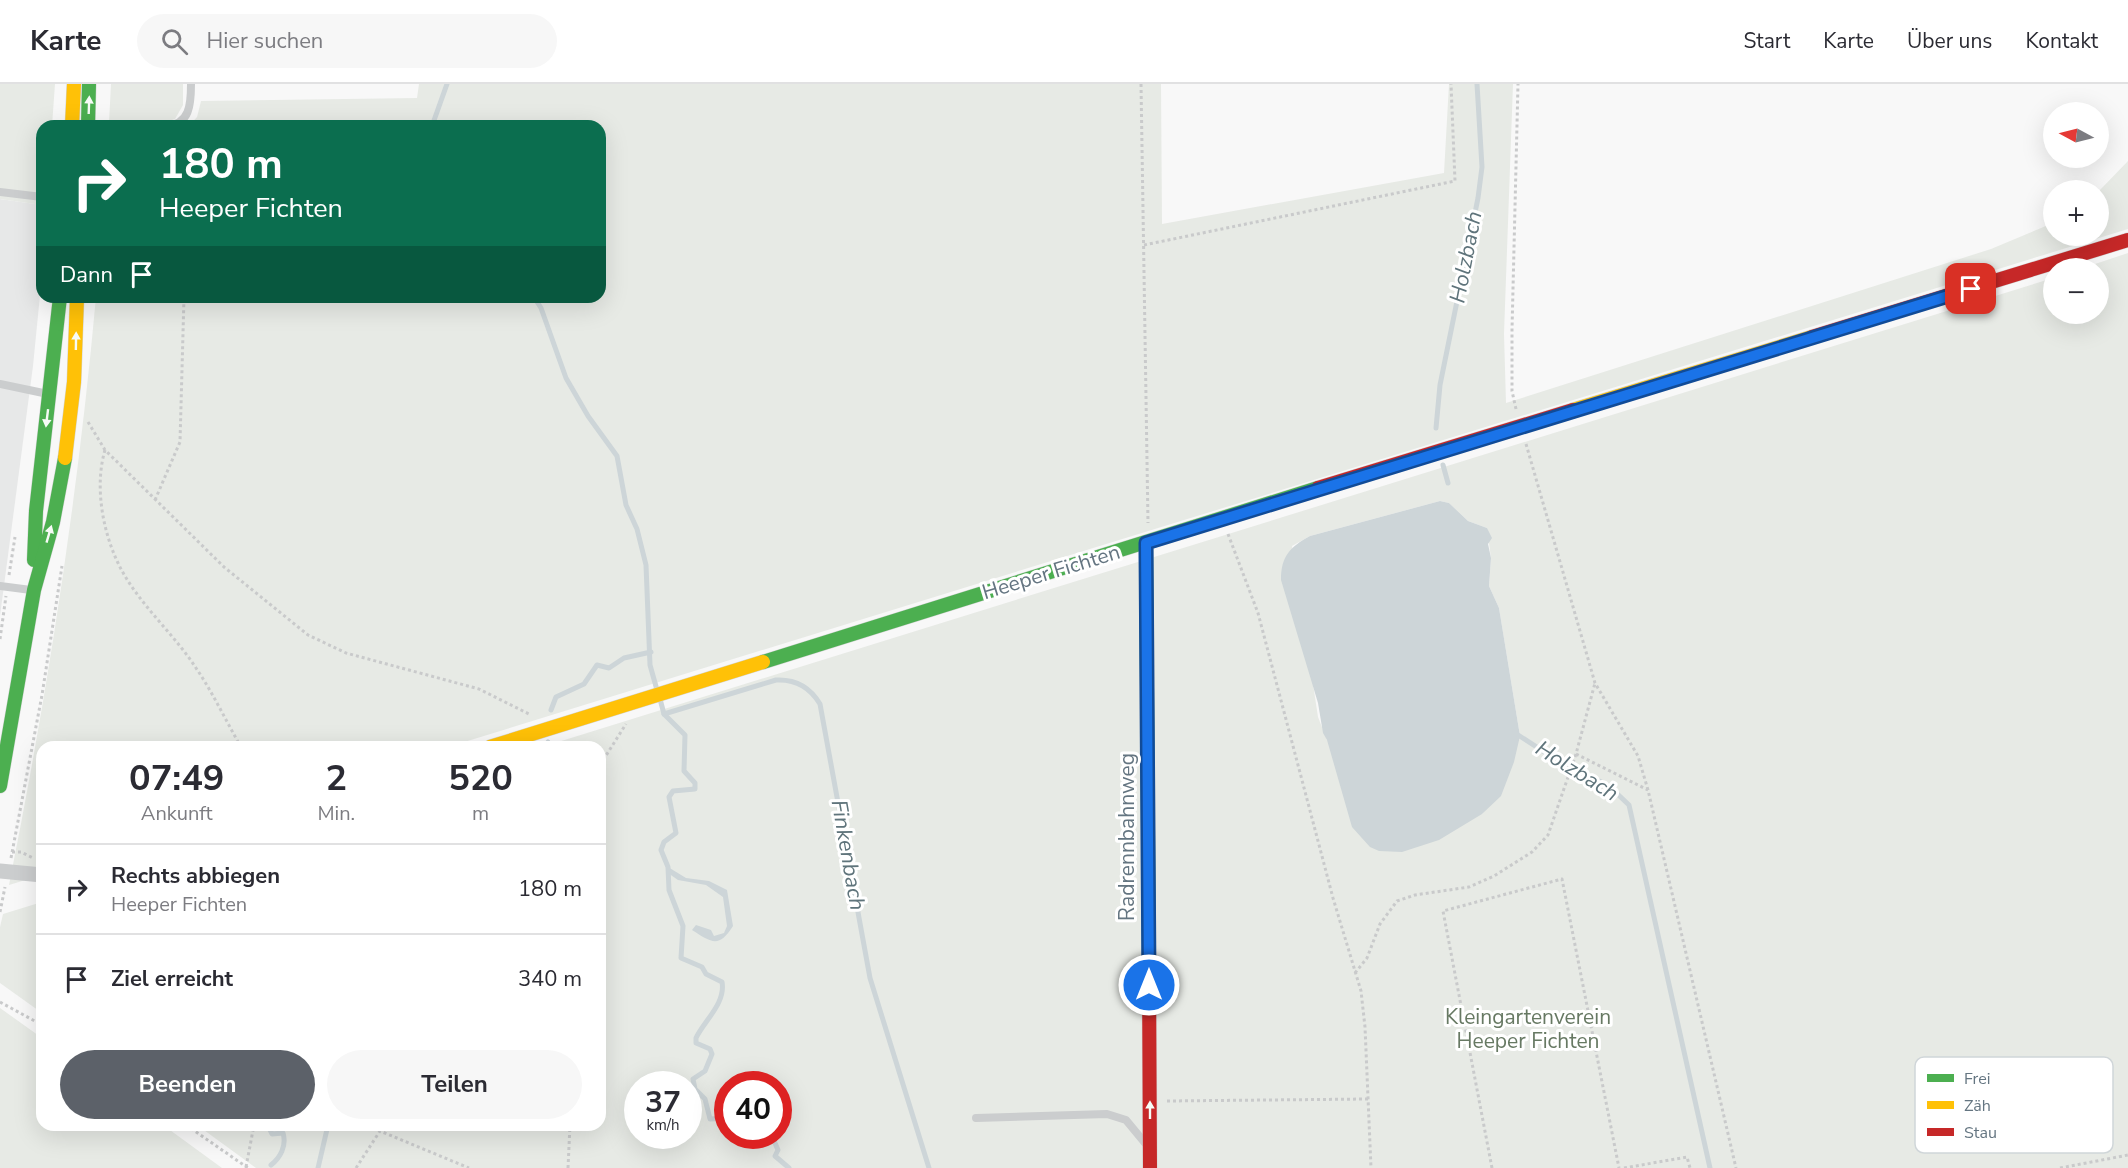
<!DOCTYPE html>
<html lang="de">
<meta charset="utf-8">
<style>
body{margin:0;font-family:"Nunito Sans",sans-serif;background:#f7f7f7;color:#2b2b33;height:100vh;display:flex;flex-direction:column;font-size:22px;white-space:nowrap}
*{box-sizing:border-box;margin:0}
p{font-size:20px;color:#7c7c81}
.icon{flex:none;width:33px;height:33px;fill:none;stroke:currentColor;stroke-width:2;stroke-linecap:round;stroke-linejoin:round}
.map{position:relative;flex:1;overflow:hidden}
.drawer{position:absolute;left:36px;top:657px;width:570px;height:390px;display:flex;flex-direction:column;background:#fff;border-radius:18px;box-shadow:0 6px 24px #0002}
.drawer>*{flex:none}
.top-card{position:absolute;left:36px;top:36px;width:570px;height:183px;border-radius:18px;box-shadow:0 6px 24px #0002;background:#0b6e4f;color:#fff;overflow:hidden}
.needle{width:39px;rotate:277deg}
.fabs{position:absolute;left:2043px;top:18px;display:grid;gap:12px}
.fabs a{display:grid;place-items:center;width:66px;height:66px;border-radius:50%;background:#fff;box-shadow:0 6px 24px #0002;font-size:30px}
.speed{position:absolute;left:624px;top:987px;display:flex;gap:12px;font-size:30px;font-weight:700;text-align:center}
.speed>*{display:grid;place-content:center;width:78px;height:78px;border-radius:50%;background:#fff;box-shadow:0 6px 24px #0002;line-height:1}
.speed small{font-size:15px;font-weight:400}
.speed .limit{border:9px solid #d22;background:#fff;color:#111}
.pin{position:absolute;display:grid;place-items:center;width:51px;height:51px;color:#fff;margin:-26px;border-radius:12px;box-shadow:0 3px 9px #0006}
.me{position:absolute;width:66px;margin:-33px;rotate:0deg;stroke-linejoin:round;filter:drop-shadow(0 0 4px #0008)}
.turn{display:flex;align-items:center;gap:21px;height:126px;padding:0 24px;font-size:27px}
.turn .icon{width:78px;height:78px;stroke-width:2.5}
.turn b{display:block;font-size:42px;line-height:51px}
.then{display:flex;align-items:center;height:57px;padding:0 24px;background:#0003;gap:12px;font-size:22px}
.eta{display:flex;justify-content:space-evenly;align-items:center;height:102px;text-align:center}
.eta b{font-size:36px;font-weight:700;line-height:42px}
.cta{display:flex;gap:12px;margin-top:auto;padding:12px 24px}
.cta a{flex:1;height:69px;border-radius:36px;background:#5c6169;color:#fff;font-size:24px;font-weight:700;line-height:69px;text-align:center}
.cta a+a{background:#f7f7f7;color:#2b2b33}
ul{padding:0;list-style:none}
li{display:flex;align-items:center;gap:18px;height:90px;padding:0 24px;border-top:2px solid #e1e1e2}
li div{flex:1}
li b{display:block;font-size:22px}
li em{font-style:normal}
header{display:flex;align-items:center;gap:36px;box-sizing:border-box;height:84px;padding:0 30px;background:#fff;border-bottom:2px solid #e1e1e2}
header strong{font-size:28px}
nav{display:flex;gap:33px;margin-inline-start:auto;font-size:21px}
.search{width:420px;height:54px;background:#f7f7f7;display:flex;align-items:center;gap:15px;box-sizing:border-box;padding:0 21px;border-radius:33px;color:#7c7c81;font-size:22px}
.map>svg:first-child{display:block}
.built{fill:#e7e8e8}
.green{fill:#e7eae5;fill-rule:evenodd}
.water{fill:#cdd5d8}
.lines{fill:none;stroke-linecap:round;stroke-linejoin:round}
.stream{stroke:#cdd5d8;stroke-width:5}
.fast-casing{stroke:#d4d5d5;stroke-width:15}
.slow-casing{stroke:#d4d5d5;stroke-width:15}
.jam-casing{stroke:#d4d5d5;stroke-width:15}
.path{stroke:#c9cacb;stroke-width:3;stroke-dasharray:3 3;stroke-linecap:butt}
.lane{stroke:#cbcdce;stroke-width:8}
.street{stroke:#cbcdce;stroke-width:15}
.fast{stroke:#4caf50;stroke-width:14}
.slow{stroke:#ffc107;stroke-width:14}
.jam{stroke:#c62828;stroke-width:14}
.oneway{fill:#f6fbf6}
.route-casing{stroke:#114b97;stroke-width:15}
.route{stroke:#1a73e8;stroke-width:10}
.labels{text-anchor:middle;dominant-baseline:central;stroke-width:6;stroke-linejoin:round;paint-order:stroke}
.street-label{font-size:21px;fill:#647581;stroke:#fff}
.park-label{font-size:21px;fill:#677963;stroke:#fff}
.water-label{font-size:22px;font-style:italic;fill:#5f747b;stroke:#fff}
.key{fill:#fff;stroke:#d0d6d9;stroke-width:1.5}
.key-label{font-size:16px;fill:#647581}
</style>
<header>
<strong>Karte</strong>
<div class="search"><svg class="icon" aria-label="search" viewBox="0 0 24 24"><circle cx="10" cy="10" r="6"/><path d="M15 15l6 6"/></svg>Hier suchen</div>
<nav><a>Start</a><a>Karte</a><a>Über uns</a><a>Kontakt</a></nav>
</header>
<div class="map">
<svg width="2128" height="1084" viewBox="0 0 2128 1084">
<rect width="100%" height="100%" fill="#f8f8f8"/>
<polygon class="built" points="0,115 42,121 42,191 33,282 0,532"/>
<g class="green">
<polygon points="0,0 55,0 52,42 42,42 42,121 0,115"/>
<polygon points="111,0 183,0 183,21 175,35 163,39 109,39"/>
<path d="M419 0H1161L1162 140 1444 89 1449 0H1513L1504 250 1506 319 1991 165 2053 139 2054 152H2098L2099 107 2128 77V145L448 663H42V791L9 801C48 607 78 411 96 213H600V42H189L197 33 201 17 417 14Z"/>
<path d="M2128 169V1084H256L197 1041H600V663H542L2053 194 2054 230H2098V184H2083ZM1440 417 1449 419 1468 437 1487 444 1491 474 1489 502 1499 524 1520 652 1487 724 1482 730 1327 656 1318 633 1292 462 1310 452ZM638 1000H688V1052H638ZM728 1000H778V1052H728Z"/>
<polygon points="42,818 42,929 0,899 0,843 3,830"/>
<polygon points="0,924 42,954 42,1041 163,1041 222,1084 0,1084"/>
</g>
<g class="water">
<path d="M1440 417 1449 419 1468 437 1487 444 1492 454 1488 460 1491 474 1489 502 1499 524 1520 652 1514 678 1501 712 1482 730 1439 756 1402 768 1379 767 1370 763 1352 743 1327 656 1323 649 1318 619 1281 496C1281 472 1290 463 1310 452Z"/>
<path d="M668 783 686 794 709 797 727 806 733 842C719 864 712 859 692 846L696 841 711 846 714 852 724 849 727 842 723 813 706 801 678 796 668 789Z"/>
</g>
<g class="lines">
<g class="stream">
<polyline points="432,42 447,0"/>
<polyline points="534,213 541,224 566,294 588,332 617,372 626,421 637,445 646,481 650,581 657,606"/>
<polyline points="1436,344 1440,301 1478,114 1482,83 1477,0"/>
<polyline points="1443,381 1448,399"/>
<path d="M660 615 664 630 685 651 684 687 695 699V705L673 707 669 713 676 749 664 758 661 766 668 783 669 806 683 842 681 874 702 883 706 890 722 898C726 919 704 937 696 954V959L710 965 712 970 705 987 693 995 695 1005 705 1015 710 1035 728 1034"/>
<polyline points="551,626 556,613 584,600 597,581 609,584 624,574 651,568"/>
<path d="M664 630 776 596C796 595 810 603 820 620L870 894 929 1084"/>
<polyline points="1515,649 1552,673 1609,702 1629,721 1710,1084"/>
<polyline points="544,663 548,658"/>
<polyline points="772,1052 778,1066 775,1072 789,1084"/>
<path d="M271 1081C280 1074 287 1062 283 1049L272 1050 270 1046 272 1041"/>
<polyline points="318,1084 328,1041"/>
</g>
<defs>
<g id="fast">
<polyline points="88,42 89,0"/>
<polyline points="1146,459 1149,888"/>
<polyline points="34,476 36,427 60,213"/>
<polyline points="763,578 1318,404"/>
<polyline points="0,702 34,506 53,438 65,374"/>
</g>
<g id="slow">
<polyline points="72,42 74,0"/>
<polyline points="1573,326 1812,253"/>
<polyline points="65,374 74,298 77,213"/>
<polyline points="490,663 763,578"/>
</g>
<g id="jam">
<polyline points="1812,253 2128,156"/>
<polyline points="1318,404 1573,326"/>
<polyline points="1149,888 1150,1084"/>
</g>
</defs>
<use href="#fast" class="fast-casing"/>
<use href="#slow" class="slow-casing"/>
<use href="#jam" class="jam-casing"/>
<g class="path">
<polyline points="1141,0 1148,439"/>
<polyline points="1144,161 1455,97 1451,0"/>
<polyline points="1516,325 1512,307 1512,246 1518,0"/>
<polyline points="88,338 105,366 224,483 308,551 346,569 479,605 531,631"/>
<polyline points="1526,360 1595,599 1638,672 1648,706 1736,1084"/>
<path d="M105 366C94 403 103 451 121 485 140 521 174 550 196 584 213 609 226 637 241 663"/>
<polyline points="155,416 180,358 184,213"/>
<polyline points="1228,450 1258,529 1333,814 1361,907 1365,943 1371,1084"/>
<polyline points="9,491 15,453"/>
<polyline points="0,555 6,512"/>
<polyline points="462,663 472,660"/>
<polyline points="1576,670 1648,706"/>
<polyline points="600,681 626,640"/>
<polyline points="12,768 21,768 33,774"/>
<polyline points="11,774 42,611 62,482"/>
<polyline points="0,828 5,803"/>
<polyline points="1355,889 1367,874 1380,840 1397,817 1415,811 1469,803 1494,792 1532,768 1548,751 1576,670 1595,599"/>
<polyline points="0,918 42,941"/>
<polyline points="1167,1017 1368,1015"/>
<polyline points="186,1041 248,1084"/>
<polyline points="246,1083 254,1041"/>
<polyline points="356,1084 380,1047 469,1084"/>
<polyline points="568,1084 570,1041"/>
<polyline points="1492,1084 1443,827 1562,795 1619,1084"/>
<polyline points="1624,1084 1687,1073 1690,1084"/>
<polyline points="2060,1084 2128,1071"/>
</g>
<g class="lane">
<path d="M166 42C190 41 191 20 191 0"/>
<polyline points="0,108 42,113"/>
<polyline points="0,300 48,310"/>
<polyline points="0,502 31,506"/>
<polyline points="976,1034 1107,1030 1126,1036 1145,1059"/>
</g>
<polyline class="street" points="0,787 42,791"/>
<use href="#fast" class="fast"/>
<use href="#slow" class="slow"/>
<use href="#jam" class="jam"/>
</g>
<defs><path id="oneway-solid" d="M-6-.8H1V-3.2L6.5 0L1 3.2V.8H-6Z" transform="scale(1.5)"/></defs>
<g class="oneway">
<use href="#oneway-solid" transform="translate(89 21) rotate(-88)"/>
<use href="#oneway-solid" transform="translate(76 257) rotate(-89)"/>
<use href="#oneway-solid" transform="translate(47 334) rotate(97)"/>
<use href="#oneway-solid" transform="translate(49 450) rotate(-74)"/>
<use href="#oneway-solid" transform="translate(1150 1026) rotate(-90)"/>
</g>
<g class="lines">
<defs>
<polyline id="route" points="1149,901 1146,459 1971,205"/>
</defs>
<use href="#route" class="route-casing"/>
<use href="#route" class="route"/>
</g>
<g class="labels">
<g class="street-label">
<text transform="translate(1051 488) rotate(-17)">Heeper Fichten</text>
<text transform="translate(1127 753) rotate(-90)">Radrennbahnweg</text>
</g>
<g class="park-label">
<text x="1528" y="933">Kleingartenverein<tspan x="1528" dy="24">Heeper Fichten</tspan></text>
</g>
<g class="water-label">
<text transform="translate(1466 173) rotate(-79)">Holzbach</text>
<text transform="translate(1577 687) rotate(32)">Holzbach</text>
<text transform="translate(848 771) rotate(80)">Finkenbach</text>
</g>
</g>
<rect x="1915" y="973" width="198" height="96" rx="9" class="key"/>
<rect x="1927" y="990" width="27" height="8" fill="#4caf50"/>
<rect x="1927" y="1017" width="27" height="8" fill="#ffc107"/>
<rect x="1927" y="1044" width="27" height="8" fill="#c62828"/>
<g class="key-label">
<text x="1964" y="1000">Frei</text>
<text x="1964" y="1027">Zäh</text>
<text x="1964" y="1054">Stau</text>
</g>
</svg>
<div class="fabs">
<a><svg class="needle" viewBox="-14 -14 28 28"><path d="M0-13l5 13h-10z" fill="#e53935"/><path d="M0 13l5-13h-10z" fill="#7c7c81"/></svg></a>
<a>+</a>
<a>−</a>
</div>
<div class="speed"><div>37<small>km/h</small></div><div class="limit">40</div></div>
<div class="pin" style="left:1971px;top:205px;background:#d93025"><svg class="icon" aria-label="arrive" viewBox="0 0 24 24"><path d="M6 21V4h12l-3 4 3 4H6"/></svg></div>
<svg class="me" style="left:1149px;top:901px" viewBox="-20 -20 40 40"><circle r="17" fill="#1a73e8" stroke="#fff" stroke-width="3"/><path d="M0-11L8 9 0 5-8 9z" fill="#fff"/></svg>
<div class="top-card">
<div class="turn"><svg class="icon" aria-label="right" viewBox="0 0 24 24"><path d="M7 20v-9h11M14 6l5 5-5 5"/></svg><div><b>180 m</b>Heeper Fichten</div></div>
<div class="then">Dann<svg class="icon" aria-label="arrive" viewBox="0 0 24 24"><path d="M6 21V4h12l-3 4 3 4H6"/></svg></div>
</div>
<section class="drawer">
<div class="eta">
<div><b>07:49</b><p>Ankunft</p></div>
<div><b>2</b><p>Min.</p></div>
<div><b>520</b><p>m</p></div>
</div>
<ul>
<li><svg class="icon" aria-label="right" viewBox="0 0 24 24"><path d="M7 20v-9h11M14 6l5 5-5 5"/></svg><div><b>Rechts abbiegen</b><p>Heeper Fichten</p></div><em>180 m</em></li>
<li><svg class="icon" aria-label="arrive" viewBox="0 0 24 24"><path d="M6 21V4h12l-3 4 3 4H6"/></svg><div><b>Ziel erreicht</b></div><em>340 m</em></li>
</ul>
<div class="cta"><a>Beenden</a><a>Teilen</a></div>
</section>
</div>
